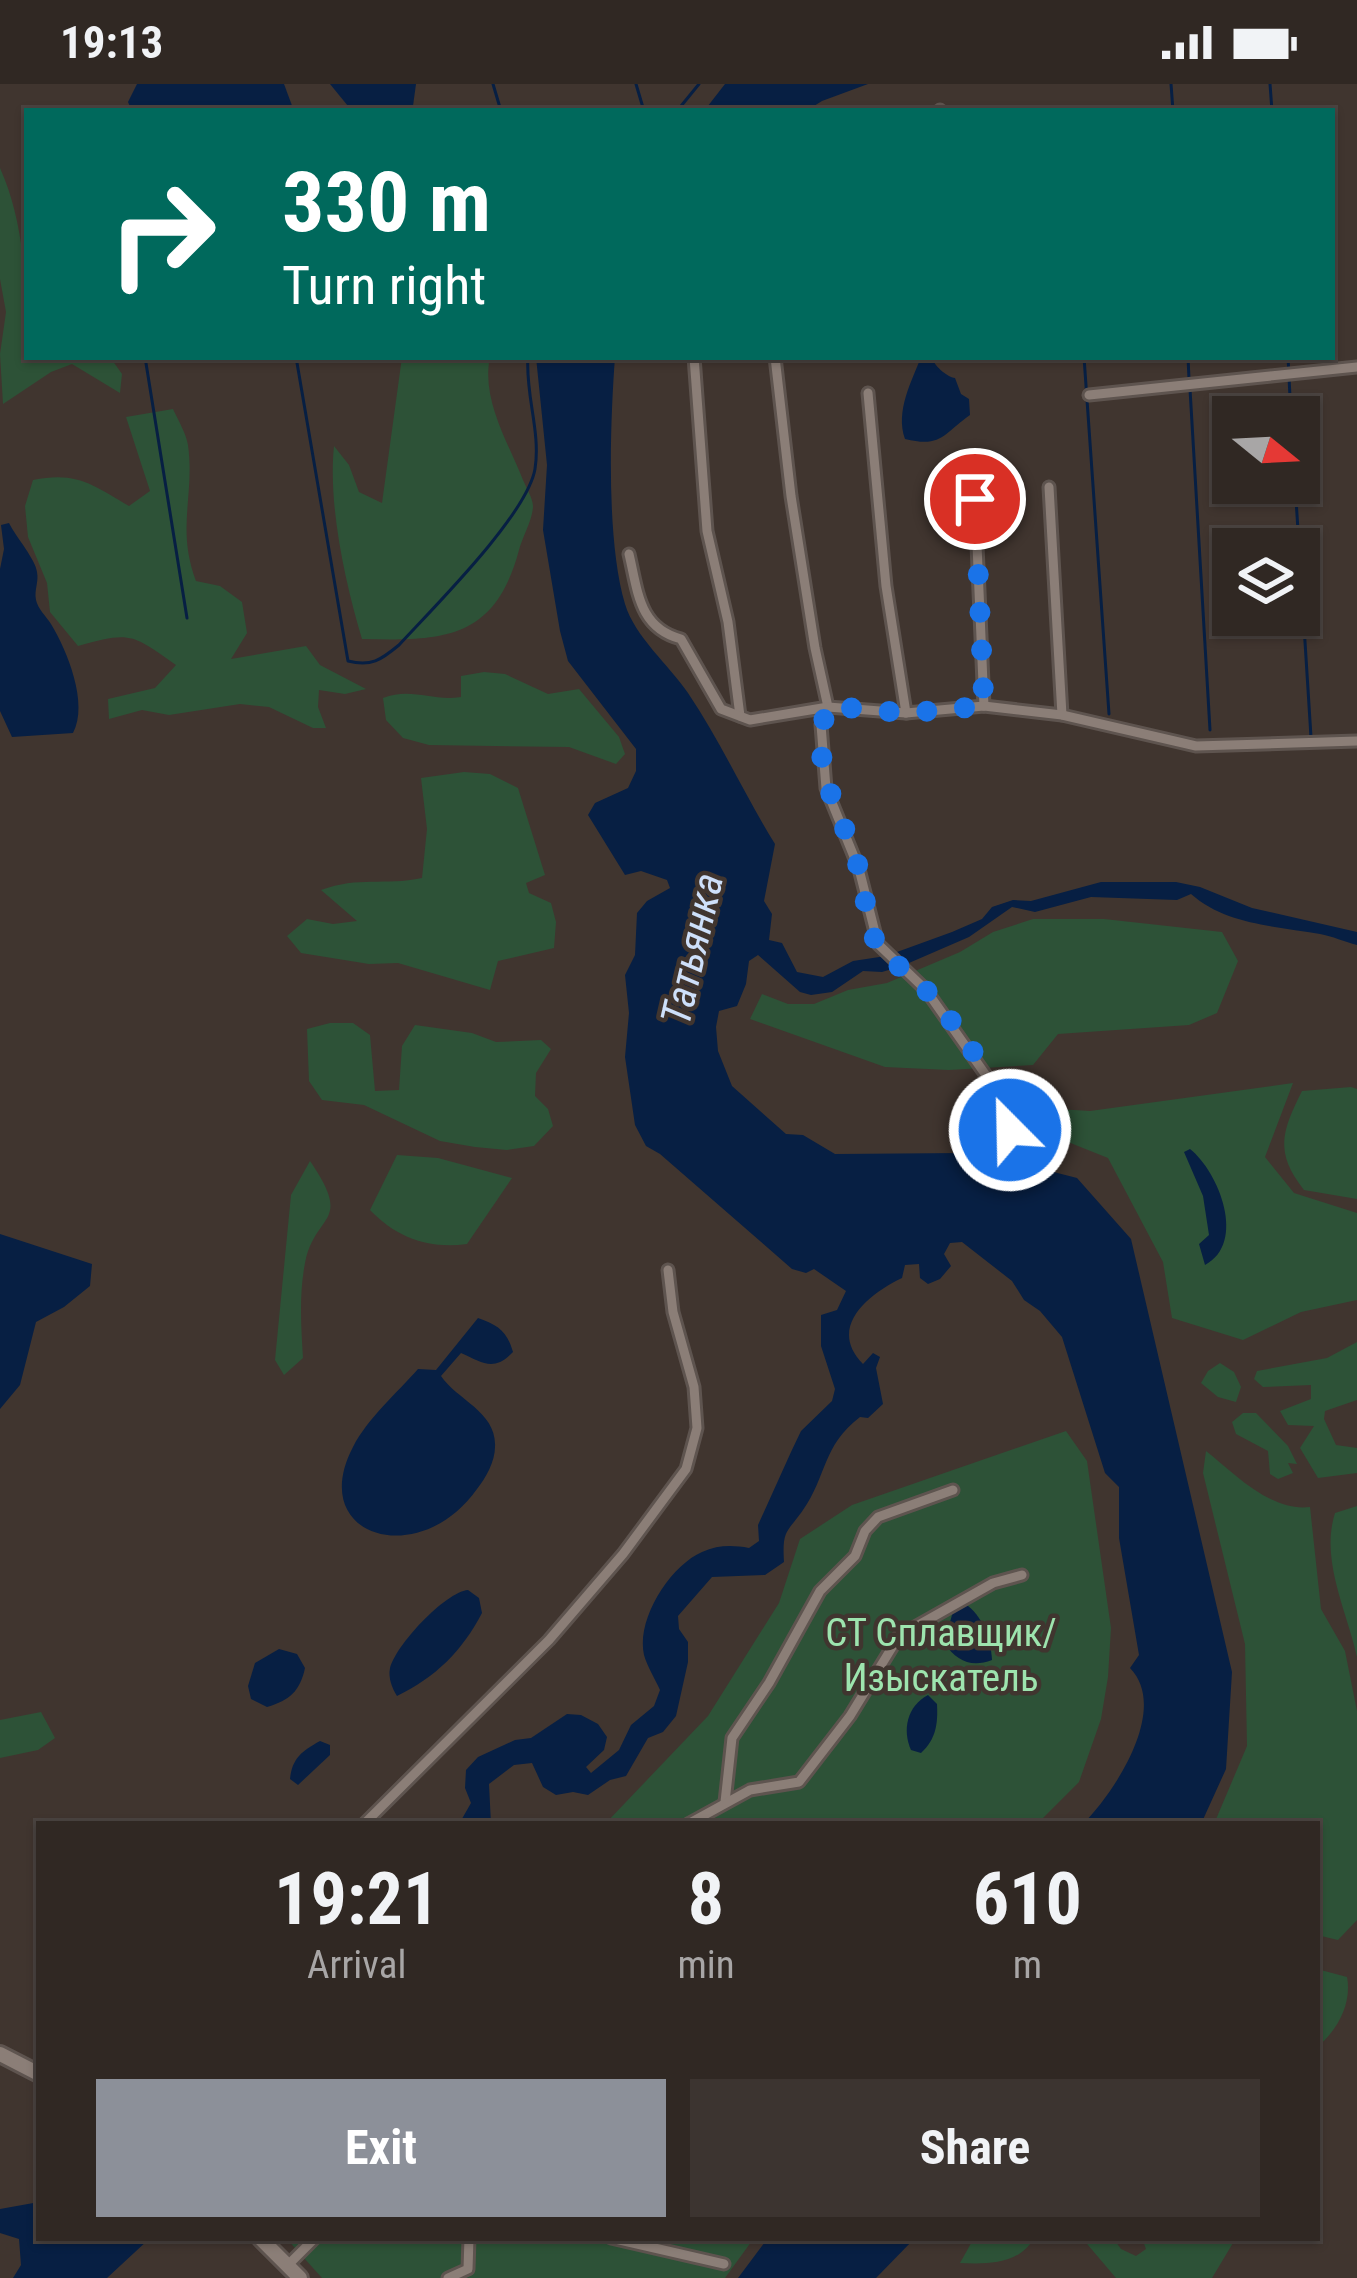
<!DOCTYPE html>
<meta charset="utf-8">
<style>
body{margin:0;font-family:"Roboto Condensed",sans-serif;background:#3c3430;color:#f1f3f6;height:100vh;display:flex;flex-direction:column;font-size:45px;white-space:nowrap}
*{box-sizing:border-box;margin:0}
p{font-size:39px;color:#a8a6a6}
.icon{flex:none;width:66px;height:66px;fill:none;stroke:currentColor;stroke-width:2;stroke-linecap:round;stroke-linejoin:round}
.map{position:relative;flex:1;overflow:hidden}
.side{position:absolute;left:36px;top:1737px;width:1284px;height:420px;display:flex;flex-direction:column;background:#302823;border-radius:0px;box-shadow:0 3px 9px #0004,0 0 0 3px #4b4441}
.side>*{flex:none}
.hud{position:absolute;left:24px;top:24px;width:1311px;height:252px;border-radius:0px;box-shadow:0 3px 9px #0004,0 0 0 3px #4b4441;background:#00695c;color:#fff;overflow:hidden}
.needle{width:78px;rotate:108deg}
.buttons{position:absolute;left:1212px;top:312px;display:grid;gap:24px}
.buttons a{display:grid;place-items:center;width:108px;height:108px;border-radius:0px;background:#302823;box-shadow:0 3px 9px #0004,0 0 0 3px #4b4441;font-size:60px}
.pin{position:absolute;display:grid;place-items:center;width:102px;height:102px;color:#fff;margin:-51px;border:6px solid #fff;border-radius:50%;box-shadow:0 3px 12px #0007}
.me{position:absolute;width:132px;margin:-66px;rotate:337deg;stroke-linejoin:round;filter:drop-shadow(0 0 9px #0008)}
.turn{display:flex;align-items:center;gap:42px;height:252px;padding:0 60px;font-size:54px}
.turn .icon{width:156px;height:156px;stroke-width:2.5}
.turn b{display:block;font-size:84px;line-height:102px}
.eta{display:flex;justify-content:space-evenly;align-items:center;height:204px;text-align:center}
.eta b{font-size:72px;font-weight:700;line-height:84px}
.action{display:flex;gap:24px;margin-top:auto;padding:24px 60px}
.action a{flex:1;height:138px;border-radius:0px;background:#8c9099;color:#fff;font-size:48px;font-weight:700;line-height:138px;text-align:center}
.action a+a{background:#3c3430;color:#f1f3f6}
.status{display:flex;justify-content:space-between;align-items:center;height:84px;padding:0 60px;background:#302823;direction:ltr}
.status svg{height:33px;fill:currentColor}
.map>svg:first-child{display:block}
.green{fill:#2d5237}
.water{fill:#071f43}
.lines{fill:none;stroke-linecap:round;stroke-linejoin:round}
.stream{stroke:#071f43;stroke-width:3}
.street-casing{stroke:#5e544f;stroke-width:15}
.secondary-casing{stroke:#5e544f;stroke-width:20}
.street{stroke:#8b7e77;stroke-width:9}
.secondary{stroke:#8b7e77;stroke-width:14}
.route{stroke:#1a73e8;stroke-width:21;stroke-dasharray:0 37.8}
.labels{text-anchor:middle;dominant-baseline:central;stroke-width:9;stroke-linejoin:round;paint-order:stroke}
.park-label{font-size:39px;fill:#9de4ae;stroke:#40352f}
.water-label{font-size:42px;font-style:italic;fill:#cee0fa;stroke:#40352f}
</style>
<div class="status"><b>19:13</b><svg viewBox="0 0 49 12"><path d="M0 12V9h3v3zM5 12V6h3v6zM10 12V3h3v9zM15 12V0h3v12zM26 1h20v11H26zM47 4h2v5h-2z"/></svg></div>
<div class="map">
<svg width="1357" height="2194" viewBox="0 0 1357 2194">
<rect width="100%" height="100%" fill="#40352f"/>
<g class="green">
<path d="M0 84C26 142 27 210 27 273H110L122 290 120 309 72 280 51 288 3 320 0 270 6 228 0 195Z"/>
<path d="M402 273H490C481 315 508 358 523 396 526 403 533 415 533 422 533 435 522 454 519 466 495 556 443 557 362 555 345 498 328 421 334 362L349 381 359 408 382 419Z"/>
<path d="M173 325C178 336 186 349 188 361 195 412 176 444 196 497L220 502 242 518 247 549 231 575 306 562 320 581 366 605 345 610 319 606 318 623 326 644H313L269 623 240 620 169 631 142 626 109 635 108 615 155 604 176 581C132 550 131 547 78 562L50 528 47 499 28 453 25 422 33 396C77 387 93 401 129 422L150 407 126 333Z"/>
<path d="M484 588 505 590 548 610 579 605 619 653 625 670 616 680 569 663 429 661 403 654 386 636 383 614C412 603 433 618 461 613V592Z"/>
<path d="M464 688 490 690 518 704 545 791 526 799 529 809 551 819 556 838 554 864 498 877 490 906 398 879 369 880 301 869 287 852 307 835 333 840 357 837 321 806C359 792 384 802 422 794L427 745 421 694Z"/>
<polygon points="1033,835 1104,835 1222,848 1238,877 1217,929 1189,941 1058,950 1033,981 949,986 885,983 750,935 762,910 788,920 814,920 848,906 887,899 960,868 993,848"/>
<polygon points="330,939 353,939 370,951 375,1007 399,1006 402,962 415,941 472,949 496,958 541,956 551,965 536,989 535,1012 548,1025 553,1042 534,1062 507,1066 475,1063 440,1057 364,1021 322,1016 309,997 307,945"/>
<polygon points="1293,999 1265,1073 1294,1109 1357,1129 1357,1216 1301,1228 1243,1256 1172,1234 1163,1178 1108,1074 1043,1048 1058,1025 1090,1027"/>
<path d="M1351 1003 1357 1005V1115L1304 1106C1274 1068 1282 1047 1302 1007Z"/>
<path d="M397 1071 438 1074 512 1094 467 1160C428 1165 397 1154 370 1126Z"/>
<path d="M310 1077C354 1141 315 1128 305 1179 299 1211 301 1241 303 1274L284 1291 275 1276 291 1111Z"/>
<polygon points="1357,1258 1357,1316 1325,1327 1324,1335 1336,1361 1357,1364 1357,1389 1318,1394 1300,1364 1314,1342 1288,1341 1280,1327 1311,1315 1311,1301 1263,1303 1254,1295 1257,1287 1327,1274"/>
<polygon points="1220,1279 1234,1288 1241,1303 1236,1318 1218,1313 1201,1299 1208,1287"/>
<polygon points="1243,1329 1256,1329 1288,1362 1297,1380 1288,1379 1293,1389 1278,1395 1270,1390 1268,1367 1236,1350 1232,1338"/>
<polygon points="1066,1347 1087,1377 1111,1544 1108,1593 1101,1635 1079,1698 1037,1740 605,1740 708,1632 779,1519 800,1455 852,1421"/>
<path d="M1206 1367C1234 1389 1270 1428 1310 1423L1321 1525 1345 1567 1357 1627V1836L1338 1856 1317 1851V1740H1214L1247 1662 1245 1560 1203 1389Z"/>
<path d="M1357 1422V1573C1347 1527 1320 1476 1335 1429Z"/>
<polygon points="41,1628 55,1654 38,1666 0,1674 0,1636"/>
<path d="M1317 1885 1347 1893C1352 1919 1338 1946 1317 1963Z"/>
<polygon points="286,2154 754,2154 725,2194 322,2194"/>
<path d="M974 2154H1034C1019 2181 986 2180 960 2179Z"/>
<polygon points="1082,2154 1113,2154 1121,2165 1136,2172 1146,2165 1142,2154 1236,2154 1212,2194 1116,2194"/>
</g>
<g class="water">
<polygon points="137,0 284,0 294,27 132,27 128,18"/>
<polygon points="330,0 416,0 413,22 408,27 352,27"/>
<polygon points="725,0 868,0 822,17 806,27 704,27"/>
<path d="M536 273H615C610 340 606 456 625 520 635 553 669 581 688 609 721 658 744 710 775 760L764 817 772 830 769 856 782 859 797 888 823 893 853 877 886 872 952 848 982 835 992 823 1013 816 1031 817 1101 798H1176L1200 803 1252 824 1357 848V861C1345 858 1332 852 1320 850 1276 842 1226 841 1191 810L1177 816 1091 813 1035 828 1012 823 969 853 902 882 882 888 863 887 832 908 811 911 800 908 758 871 749 877 746 900 737 922 719 927 716 943 718 967 732 1002 786 1050 803 1051 835 1070 963 1069 989 1081 1034 1083 1077 1094 1131 1155 1232 1588 1226 1685 1201 1740H1083C1114 1709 1170 1625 1130 1584L1139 1571 1119 1454V1403L1105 1389 1062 1253 1040 1227 1024 1216 1012 1197 962 1158 950 1159 944 1170 951 1182 940 1195 928 1200 920 1194 919 1180 905 1181 902 1194C868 1210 827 1244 863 1280L873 1269 880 1273 876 1284 883 1320 868 1334 860 1333C822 1362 827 1392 803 1426 787 1449 782 1445 784 1478L765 1491 712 1493 678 1532 679 1545 688 1558V1578L676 1632 663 1648 648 1654 626 1692 610 1696 588 1711 573 1708 556 1711 543 1703 532 1679 514 1681 489 1700 491 1740H459L471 1719 465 1704 466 1686 478 1673 515 1656 531 1654 567 1630 581 1631 598 1640 607 1653 604 1666 586 1683 591 1689 619 1666 631 1641 654 1622 660 1606C655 1595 647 1582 644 1571 636 1535 670 1482 702 1468 718 1461 732 1461 749 1464L759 1457 758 1441 791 1368 801 1347 832 1317 835 1305 821 1262V1231L837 1226 846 1207 814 1185 806 1189 792 1185 660 1070 646 1062 635 1041 625 973 629 929 625 891 635 871 637 829 647 817 670 804 667 796 641 787 625 791 588 731 595 719 628 704 636 687V665L568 577 560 547 543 446 547 381Z"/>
<path d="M921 273H932C933 281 947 293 955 294L961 310 969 315 970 331C943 350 942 364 905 355 895 327 912 297 921 273Z"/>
<path d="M9 439C16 453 36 476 37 488 39 498 34 506 36 516 38 525 46 532 51 540 67 566 89 620 73 649L12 653 0 627V485L4 465 1 441Z"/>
<path d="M1190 1065C1219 1088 1247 1159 1205 1181L1199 1160 1209 1151 1203 1112 1184 1068Z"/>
<polygon points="0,1150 92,1180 90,1202 64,1223 36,1238 20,1301 0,1325"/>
<path d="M478 1234C498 1241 507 1247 513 1268 494 1288 483 1279 461 1269L441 1292C457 1316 497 1328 495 1363 495 1377 486 1394 477 1405 419 1487 306 1453 353 1363 368 1334 396 1310 418 1285L436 1286Z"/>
<path d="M468 1506 479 1514 482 1529C462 1567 436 1593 397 1612 392 1604 388 1594 390 1584 395 1562 445 1508 468 1506Z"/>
<path d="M965 1520C982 1530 991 1556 992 1576 971 1584 957 1577 944 1559L954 1524Z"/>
<path d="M279 1565 297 1570 305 1584C300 1607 290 1616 267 1623L251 1615 248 1602 255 1579Z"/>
<path d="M928 1611 937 1620C938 1640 936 1655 921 1669L911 1666C902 1646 907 1622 928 1611Z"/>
<path d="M320 1657 330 1661V1671L298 1701 290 1695C292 1674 302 1667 320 1657Z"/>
<polygon points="39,2118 39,2154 148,2156 107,2194 13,2194 21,2181 19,2155 0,2149 0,2125"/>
<polygon points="768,2154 915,2154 876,2194 738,2194"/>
</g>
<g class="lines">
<g class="stream">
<polyline points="493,0 501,27"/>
<polyline points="636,0 644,27"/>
<polyline points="1171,0 1173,27"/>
<polyline points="1270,0 1272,27"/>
<polyline points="677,27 699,0"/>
<polyline points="145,273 187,534"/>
<path d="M296 273 348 577C371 583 381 576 399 561 433 524 527 431 535 385 541 348 525 310 528 273"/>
<polyline points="1084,273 1109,630"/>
<polyline points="1188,273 1189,295"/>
<polyline points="1288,273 1291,333"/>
<polyline points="1190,305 1210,646"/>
<polyline points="1295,399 1311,653"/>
</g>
<defs>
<g id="street">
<polyline points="939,27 940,26"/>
<polyline points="694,273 707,447 728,538 740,632"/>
<polyline points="775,273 791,412 815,564 828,623 821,641 826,704 859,785 878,860 926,906 1002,1014 1010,1046"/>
<polyline points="868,309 886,502 906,629"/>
<polyline points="1089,311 1357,283"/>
<polyline points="1049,403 1062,631"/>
<polyline points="975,415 984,622"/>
<path d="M629 470C638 508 639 544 681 555L721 625 750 636 828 623 906 629 984 622 1062 631 1196 662 1357 657"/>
<polyline points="725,1718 732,1654 769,1599 820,1507 855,1472 865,1447 878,1433 953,1406"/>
<polyline points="364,1740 549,1556 623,1470 686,1385 697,1344 694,1303 673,1228 668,1186"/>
<polyline points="688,1740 750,1706 799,1698 850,1632 899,1552 993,1499 1022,1491"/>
<polyline points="611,2154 724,2180"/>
<polyline points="288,2181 315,2154"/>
<polyline points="448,2194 468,2185 469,2154"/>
</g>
<g id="secondary">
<polyline points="0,1970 39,1990"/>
<polyline points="260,2154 300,2194"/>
</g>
</defs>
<use href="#street" class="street-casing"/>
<use href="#secondary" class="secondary-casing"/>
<use href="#street" class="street"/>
<use href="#secondary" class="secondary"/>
</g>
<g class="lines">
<path class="route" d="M975 415 984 622 906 629 828 622C805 685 846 732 860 789 866 811 866 842 878 861 890 878 911 890 925 905 958 942 999 999 1010 1046"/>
</g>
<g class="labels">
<g class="park-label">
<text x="941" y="1549">СТ Сплавщик/<tspan x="941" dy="45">Изыскатель</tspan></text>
</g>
<g class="water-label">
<text transform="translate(692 865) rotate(-77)">Татьянка</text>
</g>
</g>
</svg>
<div class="buttons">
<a><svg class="needle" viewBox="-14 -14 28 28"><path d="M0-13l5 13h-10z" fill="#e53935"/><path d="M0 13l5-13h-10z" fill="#a8a6a6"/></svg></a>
<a><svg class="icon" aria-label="layers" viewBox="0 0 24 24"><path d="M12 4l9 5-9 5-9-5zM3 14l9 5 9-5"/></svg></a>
</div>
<div class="pin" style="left:975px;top:415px;background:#d93025"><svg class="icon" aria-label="arrive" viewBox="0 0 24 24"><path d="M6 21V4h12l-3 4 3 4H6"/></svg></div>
<svg class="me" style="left:1010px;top:1046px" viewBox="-20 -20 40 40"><circle r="17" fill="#1a73e8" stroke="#fff" stroke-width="3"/><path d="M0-11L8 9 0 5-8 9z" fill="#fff"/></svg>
<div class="hud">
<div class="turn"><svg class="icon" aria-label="right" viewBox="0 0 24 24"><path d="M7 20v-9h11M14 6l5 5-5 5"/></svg><div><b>330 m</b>Turn right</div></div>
</div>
<section class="side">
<div class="eta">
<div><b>19:21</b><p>Arrival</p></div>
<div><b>8</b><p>min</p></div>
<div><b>610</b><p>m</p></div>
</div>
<div class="action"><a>Exit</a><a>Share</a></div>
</section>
</div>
